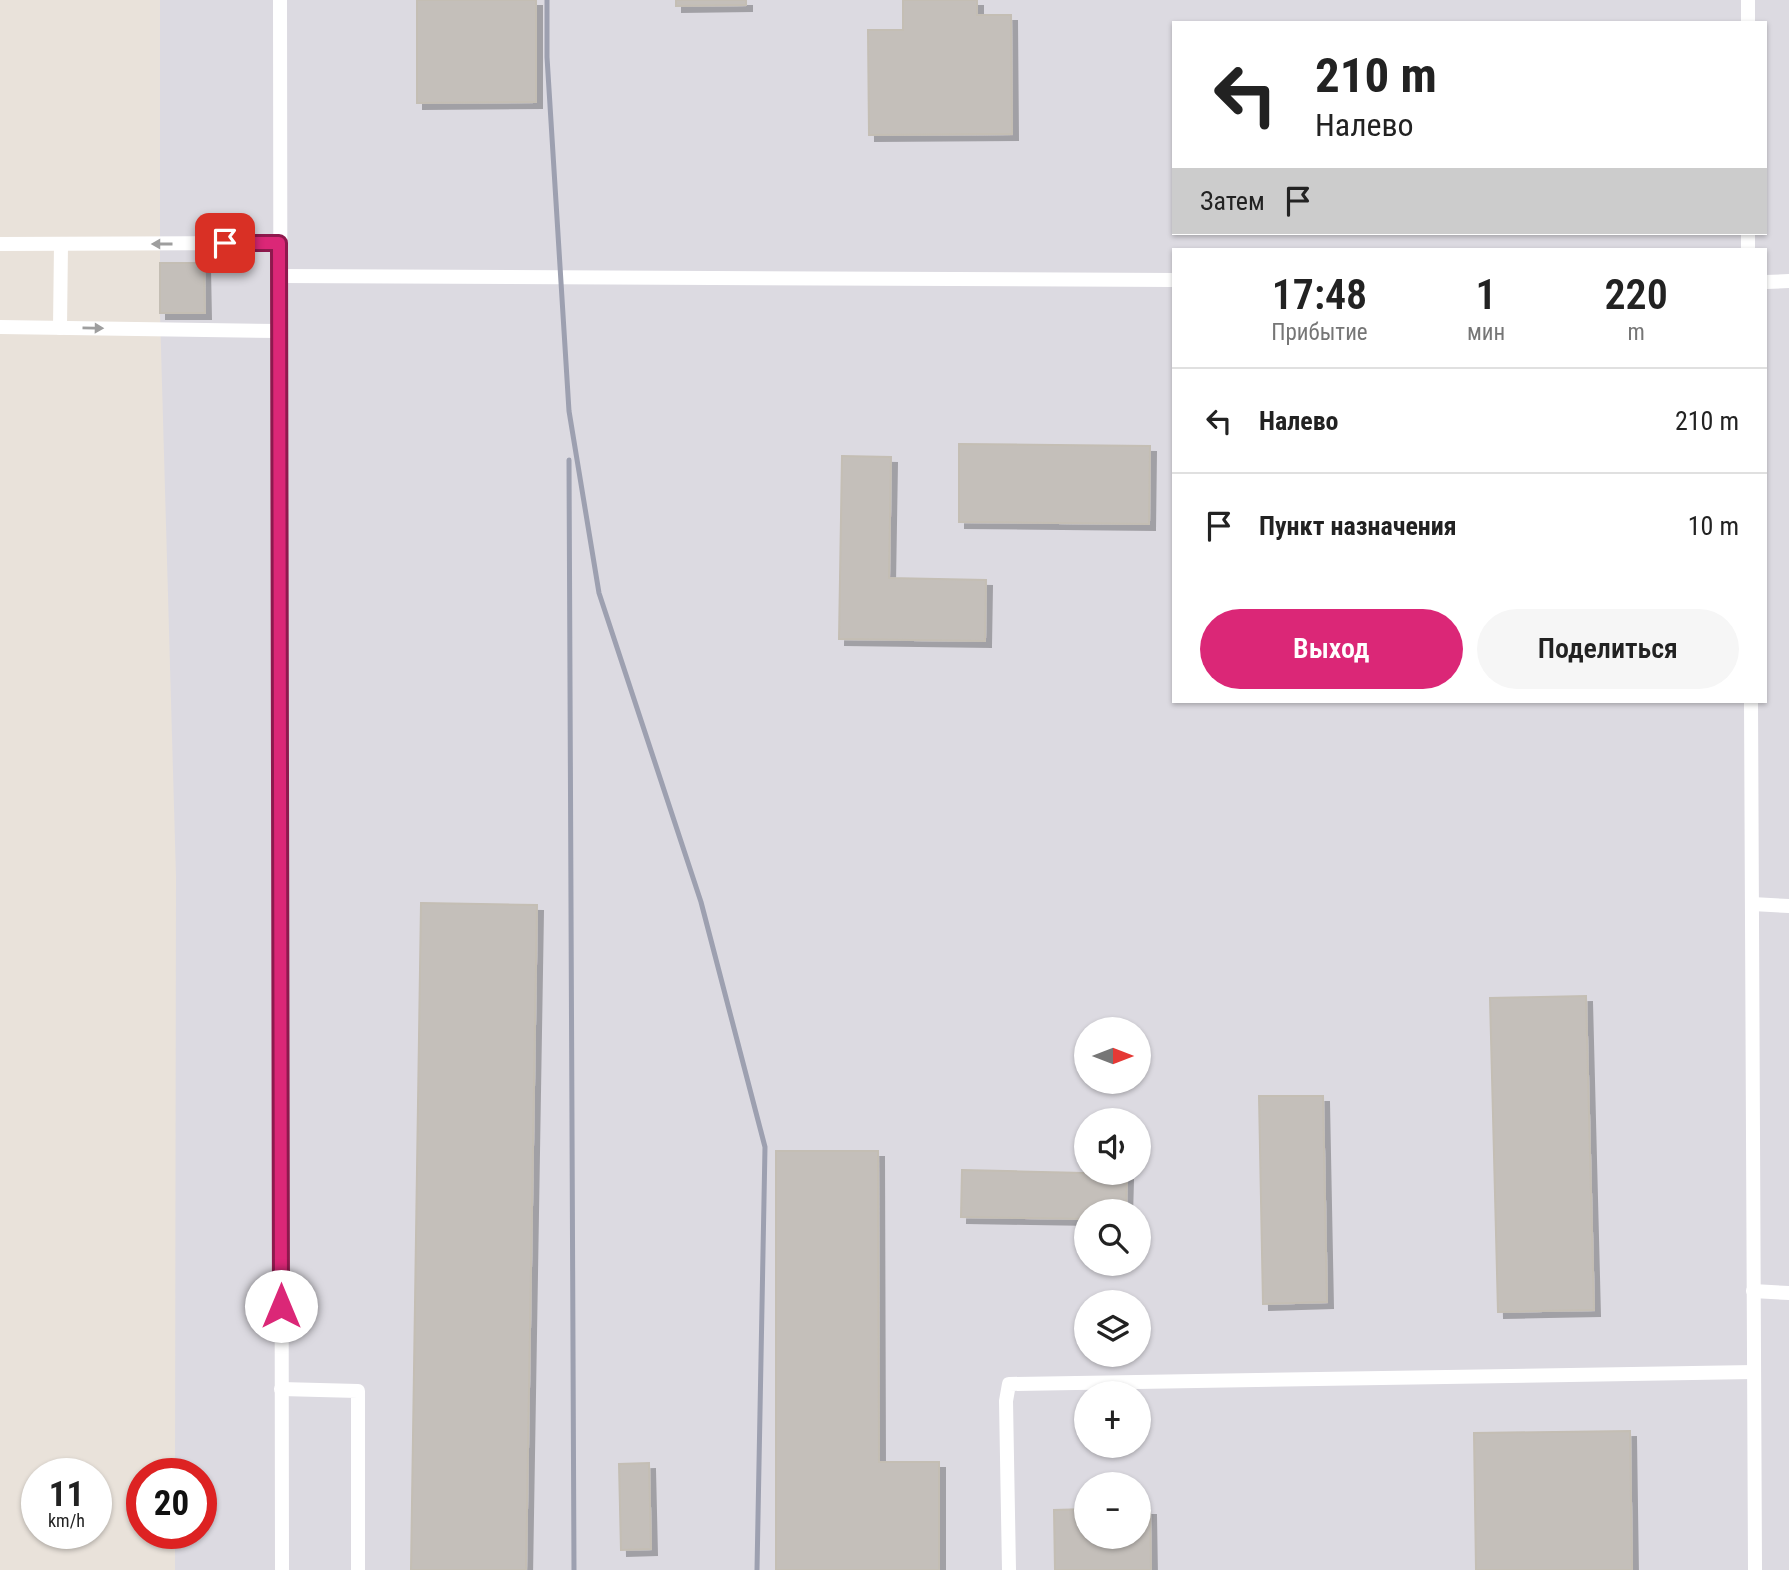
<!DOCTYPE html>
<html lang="ru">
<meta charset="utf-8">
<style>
body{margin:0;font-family:"Roboto Condensed",sans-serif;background:#f6f6f6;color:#222;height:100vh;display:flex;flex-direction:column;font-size:26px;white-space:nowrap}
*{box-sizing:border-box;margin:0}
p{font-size:23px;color:#767676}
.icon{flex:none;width:38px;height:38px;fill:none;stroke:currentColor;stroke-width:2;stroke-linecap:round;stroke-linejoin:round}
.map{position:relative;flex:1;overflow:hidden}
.side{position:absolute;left:1172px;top:248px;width:595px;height:455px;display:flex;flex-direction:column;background:#fff;border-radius:0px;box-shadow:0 2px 5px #0004}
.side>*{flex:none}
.banner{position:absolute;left:1172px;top:21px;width:595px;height:214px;border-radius:0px;box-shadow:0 2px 5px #0004;background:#fff;color:#222;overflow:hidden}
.needle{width:46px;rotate:90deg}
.tools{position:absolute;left:1074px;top:1017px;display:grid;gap:14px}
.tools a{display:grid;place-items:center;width:77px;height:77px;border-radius:50%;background:#fff;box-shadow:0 2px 5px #0004;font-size:35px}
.speed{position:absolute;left:21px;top:1458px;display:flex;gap:14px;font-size:35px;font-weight:700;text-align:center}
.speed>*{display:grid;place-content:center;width:91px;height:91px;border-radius:50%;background:#fff;box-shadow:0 2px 5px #0004;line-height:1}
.speed small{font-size:18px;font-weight:400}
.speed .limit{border:10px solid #d22;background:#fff;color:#111}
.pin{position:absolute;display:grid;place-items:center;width:60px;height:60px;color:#fff;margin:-30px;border-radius:14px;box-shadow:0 4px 10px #0006}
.me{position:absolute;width:77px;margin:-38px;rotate:0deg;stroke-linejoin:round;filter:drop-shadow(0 0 5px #0008)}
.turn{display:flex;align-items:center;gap:24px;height:147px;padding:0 28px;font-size:32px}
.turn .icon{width:91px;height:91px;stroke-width:2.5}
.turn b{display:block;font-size:49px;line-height:60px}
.then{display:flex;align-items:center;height:66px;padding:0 28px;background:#0003;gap:14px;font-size:26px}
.eta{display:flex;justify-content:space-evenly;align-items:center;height:119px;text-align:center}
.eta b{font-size:42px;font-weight:600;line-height:49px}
.action{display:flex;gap:14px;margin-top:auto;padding:14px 28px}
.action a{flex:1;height:80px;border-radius:42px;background:#db2777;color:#fff;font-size:28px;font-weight:600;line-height:80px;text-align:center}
.action a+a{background:#f6f6f6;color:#222}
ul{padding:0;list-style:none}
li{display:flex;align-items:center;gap:21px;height:105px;padding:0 28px;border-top:2px solid #e0e0e0}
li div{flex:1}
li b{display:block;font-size:26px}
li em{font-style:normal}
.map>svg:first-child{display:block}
.industrial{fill:#dcdae1;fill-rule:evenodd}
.building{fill:#c4bfba;stroke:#c4beb4;stroke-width:2;filter:url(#shadow)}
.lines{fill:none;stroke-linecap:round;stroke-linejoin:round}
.lane{stroke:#fff;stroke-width:14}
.rail{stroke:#9da0b0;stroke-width:5}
.oneway{fill:#9e9e9e}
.route-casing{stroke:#8e194d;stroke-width:18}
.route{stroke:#db2777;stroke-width:12}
</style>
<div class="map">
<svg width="1789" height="1570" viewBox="0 0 1789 1570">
<defs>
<filter id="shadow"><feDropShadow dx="6" dy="6" stdDeviation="0" flood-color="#0004"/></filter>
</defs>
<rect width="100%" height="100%" fill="#e9e2da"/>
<path class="industrial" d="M160 0H1789V1570H175V1533H201V1474L175 1473 176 877 160 313ZM1174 23H1766V233H1174ZM1174 250H1766V702H1174ZM1087 1029H1139V1082H1087ZM1087 1120H1139V1172H1087ZM1087 1211H1139V1264H1087ZM1087 1302H1139V1354H1087ZM1087 1393H1139V1446H1087ZM1087 1484H1139V1536H1087Z"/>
<g class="building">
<polygon points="417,0 536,0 536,102 417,103"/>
<polygon points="676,0 746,0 746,5 676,6"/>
<polygon points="903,0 977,0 977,15 1011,15 1012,134 869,135 868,30 903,30"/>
<polygon points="160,263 204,263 205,313 160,313"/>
<polygon points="959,444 1150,446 1149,524 959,522"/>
<polygon points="842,456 891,457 889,578 986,580 985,641 839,639"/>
<polygon points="421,903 537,905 526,1570 411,1570"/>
<polygon points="1586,996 1594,1310 1498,1312 1490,998"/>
<polygon points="1259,1096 1323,1096 1327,1302 1263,1304"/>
<polygon points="776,1151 878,1151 879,1462 939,1462 939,1570 776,1570"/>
<polygon points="962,1170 1127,1174 1126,1211 1087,1211 1087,1219 961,1217"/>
<polygon points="1630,1431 1632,1570 1476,1570 1474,1433"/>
<polygon points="649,1463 651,1549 621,1550 619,1464"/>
<polygon points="1087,1509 1087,1536 1139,1536 1139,1509 1150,1509 1151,1570 1055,1570 1054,1510"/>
</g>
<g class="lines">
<g class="lane">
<polyline points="280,0 282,1570"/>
<polyline points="1748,0 1748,23"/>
<polyline points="1748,233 1748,250"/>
<polyline points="0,244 279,243"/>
<polyline points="279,276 1174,280"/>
<polyline points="1766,282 1789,281"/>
<polyline points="0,327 279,331"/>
<polyline points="60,328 61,244"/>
<polyline points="1751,702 1755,1570"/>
<polyline points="1752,904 1789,906"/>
<polyline points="1753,1291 1789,1293"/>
<polyline points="281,1389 358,1391 358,1570"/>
<polyline points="1009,1570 1006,1401 1009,1384 1754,1372"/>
</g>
<g class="rail">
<polyline points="547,0 547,57 569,411 599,593 701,902 765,1147 757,1570"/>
<polyline points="569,460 574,1570"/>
</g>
</g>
<defs><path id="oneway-solid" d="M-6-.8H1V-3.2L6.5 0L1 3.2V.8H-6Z" transform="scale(1.75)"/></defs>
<g class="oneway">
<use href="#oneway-solid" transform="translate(162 244) rotate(180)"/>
<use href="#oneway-solid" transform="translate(93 328) rotate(1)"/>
</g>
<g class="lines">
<defs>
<polyline id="route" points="225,243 279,243 281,1306"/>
</defs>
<use href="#route" class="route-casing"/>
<use href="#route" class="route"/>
</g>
</svg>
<div class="tools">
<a><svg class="needle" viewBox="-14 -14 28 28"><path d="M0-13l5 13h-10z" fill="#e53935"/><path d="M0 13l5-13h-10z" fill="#767676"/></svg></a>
<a><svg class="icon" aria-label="sound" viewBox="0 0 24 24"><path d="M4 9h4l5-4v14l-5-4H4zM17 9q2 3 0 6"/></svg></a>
<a><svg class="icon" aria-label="search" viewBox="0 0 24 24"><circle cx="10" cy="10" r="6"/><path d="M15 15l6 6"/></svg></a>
<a><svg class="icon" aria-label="layers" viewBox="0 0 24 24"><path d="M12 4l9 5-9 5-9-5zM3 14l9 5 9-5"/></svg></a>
<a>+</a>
<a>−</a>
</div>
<div class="speed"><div>11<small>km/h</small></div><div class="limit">20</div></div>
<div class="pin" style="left:225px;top:243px;background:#d93025"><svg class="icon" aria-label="arrive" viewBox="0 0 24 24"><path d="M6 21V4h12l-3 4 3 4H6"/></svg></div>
<svg class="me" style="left:281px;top:1306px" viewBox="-20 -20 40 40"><circle r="19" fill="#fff"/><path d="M0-13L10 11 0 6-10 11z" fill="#db2777"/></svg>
<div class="banner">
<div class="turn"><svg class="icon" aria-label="left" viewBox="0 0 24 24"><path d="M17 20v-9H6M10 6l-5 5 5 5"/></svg><div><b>210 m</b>Налево</div></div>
<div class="then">Затем<svg class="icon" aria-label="arrive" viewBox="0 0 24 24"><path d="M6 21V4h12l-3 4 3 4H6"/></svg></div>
</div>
<section class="side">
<div class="eta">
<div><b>17:48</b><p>Прибытие</p></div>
<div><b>1</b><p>мин</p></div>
<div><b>220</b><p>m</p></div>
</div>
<ul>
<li><svg class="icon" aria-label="left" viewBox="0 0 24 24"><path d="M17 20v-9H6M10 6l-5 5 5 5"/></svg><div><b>Налево</b></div><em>210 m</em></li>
<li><svg class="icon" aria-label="arrive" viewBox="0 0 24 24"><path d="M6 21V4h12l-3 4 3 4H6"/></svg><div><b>Пункт назначения</b></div><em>10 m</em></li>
</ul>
<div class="action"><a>Выход</a><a>Поделиться</a></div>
</section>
</div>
